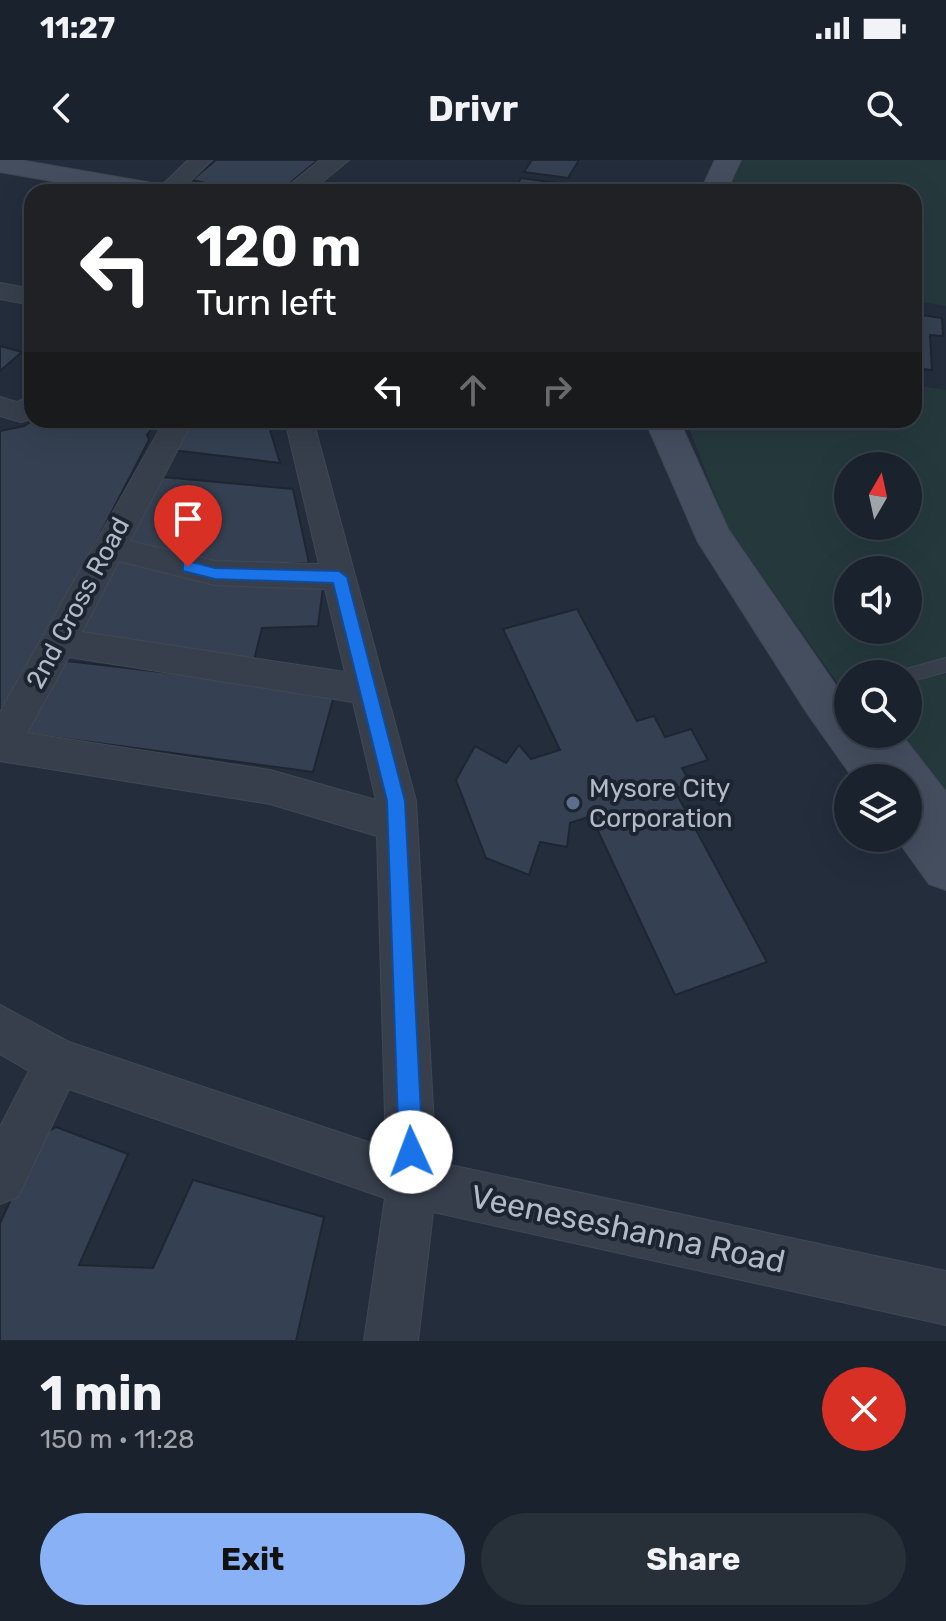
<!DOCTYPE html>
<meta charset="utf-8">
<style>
body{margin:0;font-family:Rubik,sans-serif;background:#272f39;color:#f1f3f6;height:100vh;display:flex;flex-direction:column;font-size:30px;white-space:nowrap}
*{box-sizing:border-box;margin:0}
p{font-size:26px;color:#9fa4aa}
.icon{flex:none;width:44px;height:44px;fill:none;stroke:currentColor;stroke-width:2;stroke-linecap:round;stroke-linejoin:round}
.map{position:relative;height:1181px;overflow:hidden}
.panel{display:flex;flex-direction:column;background:#1a222d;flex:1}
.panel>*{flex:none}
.banner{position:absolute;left:24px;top:24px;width:898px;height:244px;border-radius:24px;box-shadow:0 8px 32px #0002,0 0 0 2px #383f49;background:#202124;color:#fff;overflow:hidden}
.needle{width:52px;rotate:9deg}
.buttons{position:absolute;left:834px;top:292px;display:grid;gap:16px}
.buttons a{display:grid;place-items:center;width:88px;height:88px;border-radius:50%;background:#1a222d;box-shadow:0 8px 32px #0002,0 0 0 2px #383f49;font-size:40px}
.pin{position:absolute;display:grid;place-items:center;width:68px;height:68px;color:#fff;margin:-82px -34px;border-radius:50% 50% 50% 0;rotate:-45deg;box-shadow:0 0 8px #0007}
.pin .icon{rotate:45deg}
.me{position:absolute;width:88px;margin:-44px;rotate:358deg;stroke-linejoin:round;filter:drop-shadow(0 0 6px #0008)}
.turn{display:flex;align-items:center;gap:28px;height:168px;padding:0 40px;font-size:36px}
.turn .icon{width:104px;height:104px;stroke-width:2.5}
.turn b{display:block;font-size:56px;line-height:68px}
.lanes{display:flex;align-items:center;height:76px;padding:0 40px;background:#0003;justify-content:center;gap:40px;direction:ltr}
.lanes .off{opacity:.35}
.round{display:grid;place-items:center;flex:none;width:84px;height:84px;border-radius:42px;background:#272f39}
.headline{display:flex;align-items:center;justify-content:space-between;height:136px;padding:0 40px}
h1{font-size:48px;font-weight:700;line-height:60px}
.cta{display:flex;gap:16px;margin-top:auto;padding:16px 40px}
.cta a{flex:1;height:92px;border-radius:48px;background:#89b1f6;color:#111;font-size:32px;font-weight:700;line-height:92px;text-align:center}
.cta a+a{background:#272f39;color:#f1f3f6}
.status{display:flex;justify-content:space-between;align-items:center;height:56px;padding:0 40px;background:#1a222d;direction:ltr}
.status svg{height:22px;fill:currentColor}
header{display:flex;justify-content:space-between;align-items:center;height:104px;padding:0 40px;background:#1a222d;font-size:36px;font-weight:700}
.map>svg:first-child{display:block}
.green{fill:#25393d;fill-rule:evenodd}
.building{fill:#354152;stroke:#1e2633;stroke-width:2}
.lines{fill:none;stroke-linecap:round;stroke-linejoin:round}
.service-casing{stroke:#404855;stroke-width:2}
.minor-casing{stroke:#404855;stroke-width:2}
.tertiary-casing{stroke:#404855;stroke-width:2}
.secondary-casing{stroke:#404855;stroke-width:2}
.service{fill:#373f4c;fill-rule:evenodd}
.minor{fill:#373f4c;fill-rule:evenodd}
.tertiary{fill:#373f4c;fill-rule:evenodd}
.secondary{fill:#454e5f;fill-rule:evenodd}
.route{fill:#1a73e8;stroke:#114b97;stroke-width:2}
.service-dot{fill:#5c6f8a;stroke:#1c2431;stroke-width:3}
.labels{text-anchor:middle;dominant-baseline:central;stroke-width:8;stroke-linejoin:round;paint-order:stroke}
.street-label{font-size:26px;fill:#b2bac7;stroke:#1c2431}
.poi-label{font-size:26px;fill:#b2bac7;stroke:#1c2431;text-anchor:start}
.near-street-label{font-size:32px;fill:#b2bac7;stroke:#1c2431}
</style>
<div class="status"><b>11:27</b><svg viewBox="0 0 49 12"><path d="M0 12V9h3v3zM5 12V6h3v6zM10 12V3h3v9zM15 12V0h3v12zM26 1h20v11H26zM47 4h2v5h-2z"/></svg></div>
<header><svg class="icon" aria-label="back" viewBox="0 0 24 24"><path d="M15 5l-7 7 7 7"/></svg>Drivr<svg class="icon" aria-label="search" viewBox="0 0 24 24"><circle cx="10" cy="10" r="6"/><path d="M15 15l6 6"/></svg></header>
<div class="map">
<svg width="946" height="1181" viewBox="0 0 946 1181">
<rect width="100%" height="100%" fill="#232d3c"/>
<g class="green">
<polygon points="730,0 946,0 946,146 914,141 914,32 718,32"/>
<path d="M914 225 946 230V505L908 514H848V538L727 366 686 260H914ZM848 306H908V366H848ZM848 410H908V470H848Z"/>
<polygon points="946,514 946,674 874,574 908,574 908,521"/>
</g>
<g class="building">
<polygon points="216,0 318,0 279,32 244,32 192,20"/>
<polygon points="532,0 579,0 568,18 524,12"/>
<polygon points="521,18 557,23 553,32 513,32"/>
<polygon points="914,154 942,158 943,176 930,175 932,210 914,208"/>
<polygon points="0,186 22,192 0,211"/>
<polygon points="34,260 158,260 147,275 149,280 36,498 0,558 0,271 24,266"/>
<polygon points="193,260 267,260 280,303 172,290"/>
<polygon points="162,317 293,329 309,403 213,403 121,382"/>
<polygon points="115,397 324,420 318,466 262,468 252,508 69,478"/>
<polygon points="577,449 637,561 654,556 665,577 691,569 708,600 682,608 691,624 674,629 767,802 675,835 591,656 570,663 567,687 540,682 529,715 486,698 456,620 475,586 506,603 519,585 531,599 560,590 503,469"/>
<polygon points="58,500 335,532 313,612 16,572"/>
<polygon points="56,967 128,994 79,1105 153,1108 193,1020 324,1057 296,1181 0,1181 0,1063 41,975"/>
</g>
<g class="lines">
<defs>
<polygon id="service" points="946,498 946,512 908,522 908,514 900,514 902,510"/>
<g id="minor">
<polygon points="188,0 212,0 179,32 155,32"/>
<polygon points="0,123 32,129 32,145 0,139"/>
<polygon points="32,236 31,259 21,262 0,256 0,237 17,242"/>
<path d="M165 260H193L130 381 215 401 319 404 285 260H313L416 641 436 1002 946 1111V1165L433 1052 418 1181H364L385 1038 69 929 18 1037 0 1044V967L29 911 0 894V845L69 882 386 988 377 676 270 644 0 601V552ZM119 401 215 425 325 429 345 512 82 472ZM69 497 353 542 376 640 270 610 27 573Z"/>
</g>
<polygon id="tertiary" points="320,0 349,0 310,32 281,32"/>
<g id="secondary">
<polygon points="0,0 20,0 158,24 167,26 171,32 114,32 0,12"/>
<polygon points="715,0 741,0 726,32 700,32"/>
<polygon points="645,260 679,260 728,369 848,543 848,574 901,574 946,632 946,730 929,724 896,678 908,678 908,618 853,618 807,553 698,382"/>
</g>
</defs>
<use href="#service" class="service-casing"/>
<use href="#minor" class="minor-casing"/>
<use href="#tertiary" class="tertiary-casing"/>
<use href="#secondary" class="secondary-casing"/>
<use href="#service" class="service"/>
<use href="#minor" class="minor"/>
<use href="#tertiary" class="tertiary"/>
<use href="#secondary" class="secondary"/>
</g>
<polygon class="route" points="188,401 215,408 339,411 347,417 405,641 423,992 419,1001 411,1004 402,1001 399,992 387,641 333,423 215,419 183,411 183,403"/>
<circle class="service-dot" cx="573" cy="643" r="8"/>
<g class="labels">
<g class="street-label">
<text transform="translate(78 443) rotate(-62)">2nd Cross Road</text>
</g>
<g class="poi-label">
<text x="589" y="628">Mysore City<tspan x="589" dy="30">Corporation</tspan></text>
</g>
<g class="near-street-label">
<text transform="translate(628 1069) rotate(12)">Veeneseshanna Road</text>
</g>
</g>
</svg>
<div class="buttons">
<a><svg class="needle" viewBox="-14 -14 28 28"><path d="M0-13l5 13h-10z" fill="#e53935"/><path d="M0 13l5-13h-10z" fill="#9fa4aa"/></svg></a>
<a><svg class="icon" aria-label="sound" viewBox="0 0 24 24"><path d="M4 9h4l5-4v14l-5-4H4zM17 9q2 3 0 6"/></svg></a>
<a><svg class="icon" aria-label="search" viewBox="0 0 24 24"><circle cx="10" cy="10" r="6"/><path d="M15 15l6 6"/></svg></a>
<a><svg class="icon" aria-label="layers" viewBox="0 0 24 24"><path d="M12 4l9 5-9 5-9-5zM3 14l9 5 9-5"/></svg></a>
</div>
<div class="pin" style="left:188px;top:407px;background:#d93025"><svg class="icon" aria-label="arrive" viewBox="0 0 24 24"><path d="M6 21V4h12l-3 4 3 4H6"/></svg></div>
<svg class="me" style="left:411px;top:992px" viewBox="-20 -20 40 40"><circle r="19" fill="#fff"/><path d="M0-13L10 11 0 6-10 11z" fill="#1a73e8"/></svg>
<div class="banner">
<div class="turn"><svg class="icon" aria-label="left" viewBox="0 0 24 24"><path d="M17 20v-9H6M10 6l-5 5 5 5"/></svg><div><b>120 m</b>Turn left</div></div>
<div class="lanes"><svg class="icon" aria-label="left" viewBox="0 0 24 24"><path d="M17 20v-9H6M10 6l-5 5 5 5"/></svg><svg class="icon off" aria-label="ahead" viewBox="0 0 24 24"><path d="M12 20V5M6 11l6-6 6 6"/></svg><svg class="icon off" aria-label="right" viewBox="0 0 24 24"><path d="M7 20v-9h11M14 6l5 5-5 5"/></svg></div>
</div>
</div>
<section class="panel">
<div class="headline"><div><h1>1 min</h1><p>150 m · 11:28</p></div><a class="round" style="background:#d93025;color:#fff"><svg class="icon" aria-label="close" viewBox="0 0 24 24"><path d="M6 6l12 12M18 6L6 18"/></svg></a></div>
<div class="cta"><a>Exit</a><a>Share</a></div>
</section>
